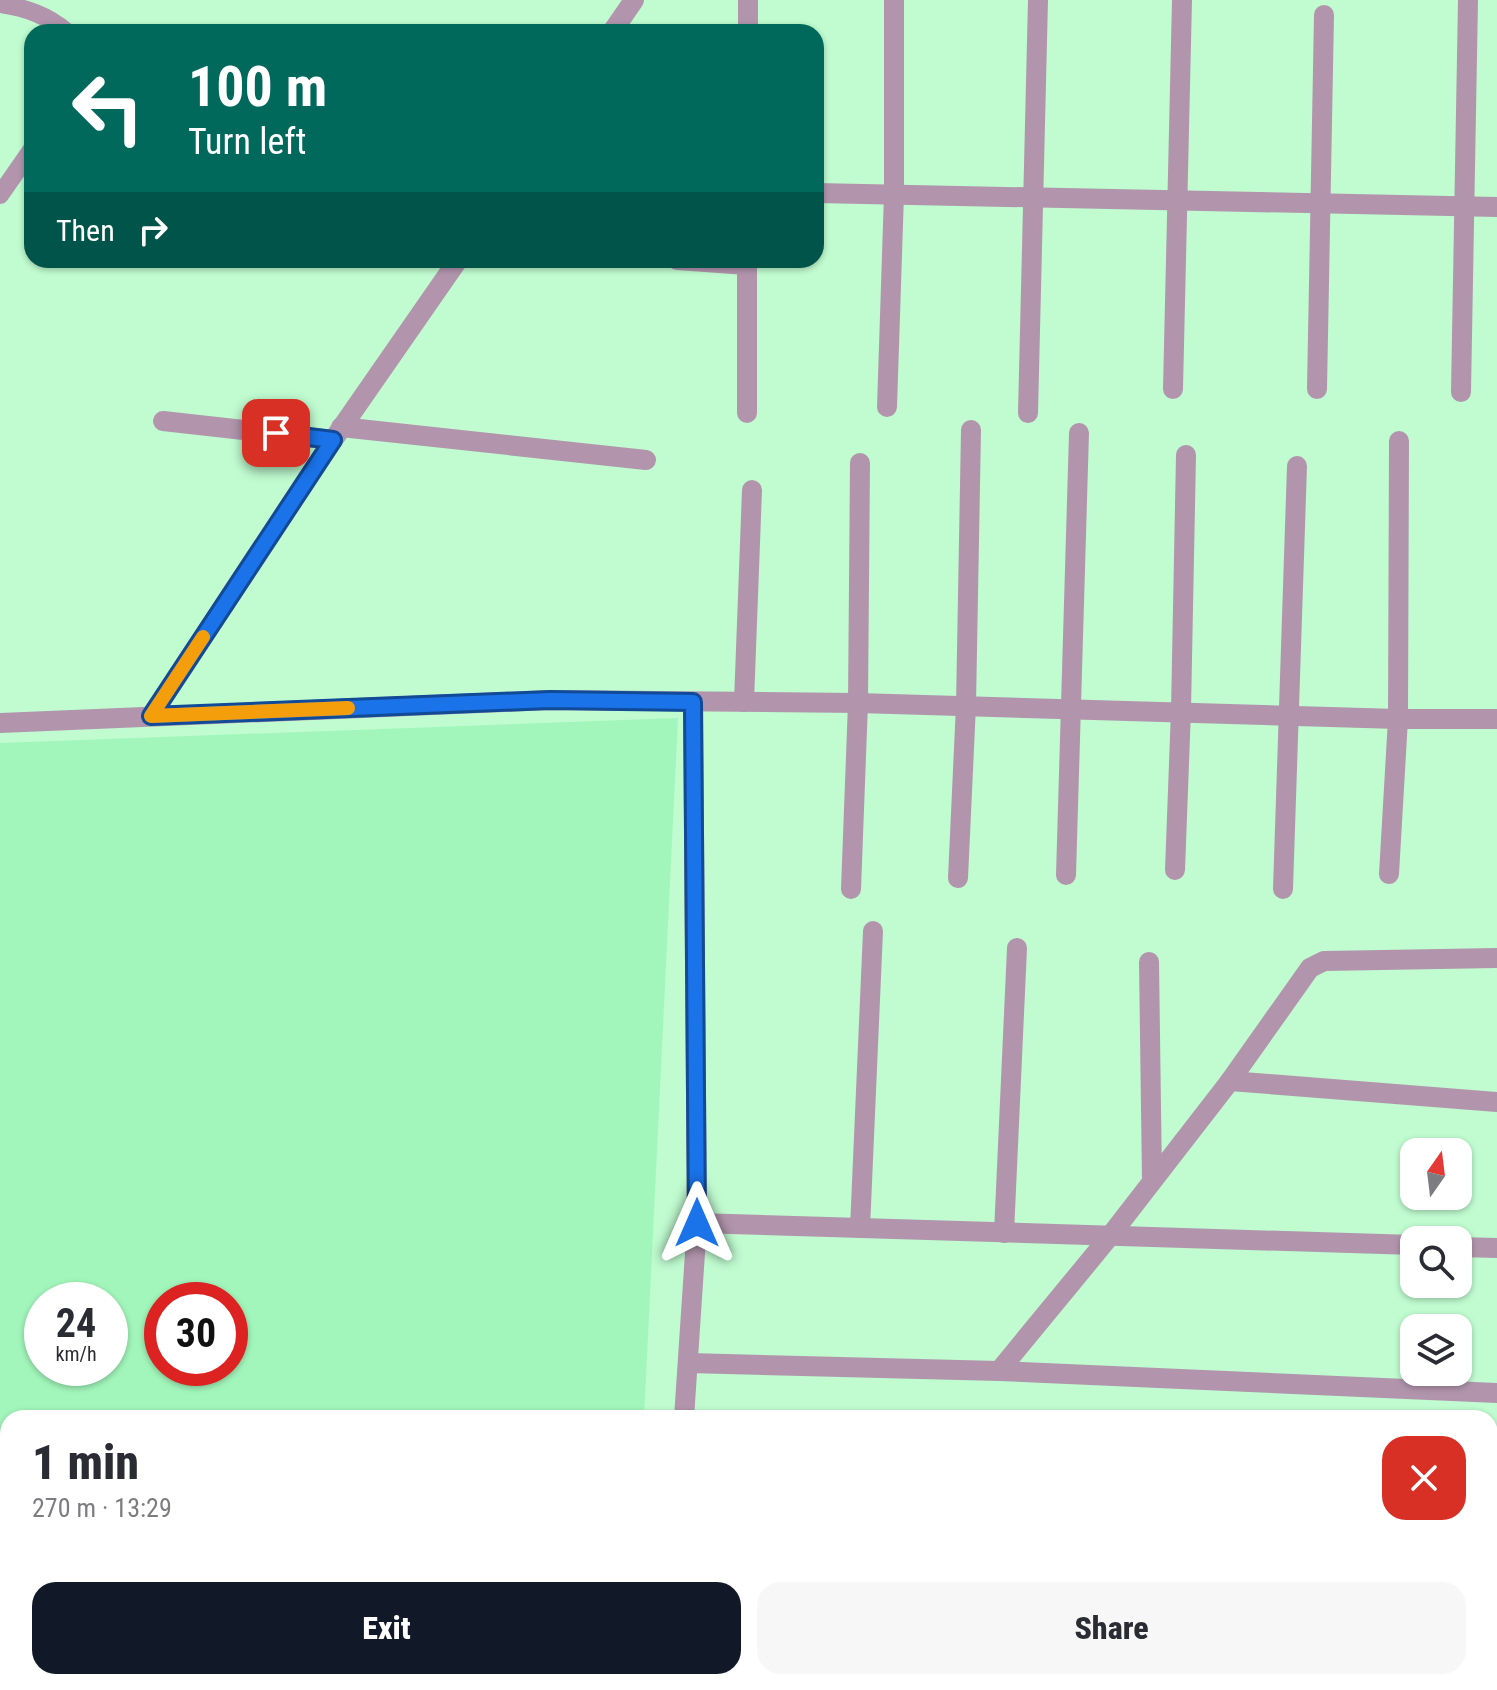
<!DOCTYPE html>
<meta charset="utf-8">
<style>
body{margin:0;font-family:"Roboto Condensed",sans-serif;background:#f7f7f7;color:#2b2b33;height:100vh;display:flex;flex-direction:column;font-size:30px;white-space:nowrap}
*{box-sizing:border-box;margin:0}
p{font-size:26px;color:#7c7c81}
.icon{flex:none;width:44px;height:44px;fill:none;stroke:currentColor;stroke-width:2;stroke-linecap:round;stroke-linejoin:round}
.map{position:relative;flex:1;overflow:hidden}
.sheet{position:absolute;left:0px;top:1410px;width:1498px;height:280px;display:flex;flex-direction:column;background:#fff;border-radius:24px 24px 0 0;box-shadow:0 2px 6px #0004}
.sheet>*{flex:none}
.guide{position:absolute;left:24px;top:24px;width:800px;height:244px;border-radius:24px;box-shadow:0 2px 6px #0004;background:#00695c;color:#fff;overflow:hidden}
.needle{width:52px;rotate:14deg}
.tools{position:absolute;left:1400px;top:1138px;display:grid;gap:16px}
.tools a{display:grid;place-items:center;width:72px;height:72px;border-radius:16px;background:#fff;box-shadow:0 2px 6px #0004;font-size:40px}
.speed{position:absolute;left:24px;top:1282px;display:flex;gap:16px;font-size:40px;font-weight:700;text-align:center}
.speed>*{display:grid;place-content:center;width:104px;height:104px;border-radius:50%;background:#fff;box-shadow:0 2px 6px #0004;line-height:1}
.speed small{font-size:20px;font-weight:400}
.speed .limit{border:12px solid #d22;background:#fff;color:#111}
.pin{position:absolute;display:grid;place-items:center;width:68px;height:68px;color:#fff;margin:-34px;border-radius:16px;box-shadow:0 4px 12px #0006}
.me{position:absolute;width:88px;margin:-44px;rotate:0deg;stroke-linejoin:round;filter:drop-shadow(0 0 6px #0008)}
.turn{display:flex;align-items:center;gap:28px;height:168px;padding:0 32px;font-size:36px}
.turn .icon{width:104px;height:104px;stroke-width:2.5}
.turn b{display:block;font-size:56px;line-height:68px}
.then{display:flex;align-items:center;height:76px;padding:0 32px;background:#0003;gap:16px;font-size:30px}
.round{display:grid;place-items:center;flex:none;width:84px;height:84px;border-radius:24px;background:#f7f7f7}
.summary{display:flex;align-items:center;justify-content:space-between;height:136px;padding:0 32px}
h1{font-size:48px;font-weight:800;line-height:60px}
.action{display:flex;gap:16px;margin-top:auto;padding:16px 32px}
.action a{flex:1;height:92px;border-radius:24px;background:#111827;color:#fff;font-size:32px;font-weight:800;line-height:92px;text-align:center}
.action a+a{background:#f7f7f7;color:#2b2b33}
.map>svg:first-child{display:block}
.built{fill:#a2f6bb;fill-rule:evenodd}
.lines{fill:none;stroke-linecap:round;stroke-linejoin:round}
.service{stroke:#b295ad;stroke-width:18}
.minor{stroke:#b295ad;stroke-width:20}
.route-casing{stroke:#114b97;stroke-width:20}
.route{stroke:#1a73e8;stroke-width:14}
.slow{stroke:#f59e0b;stroke-width:14}
</style>
<div class="map">
<svg width="1497" height="1690" viewBox="0 0 1497 1690">
<rect width="100%" height="100%" fill="#c0fcd0"/>
<path class="built" d="M678 718 644 1418H8V1682H631V1690H0V743ZM42 1300H110V1368H42ZM162 1300H230V1368H162Z"/>
<g class="lines">
<g class="service">
<path d="M0 4C26 8 47 15 67 32"/>
<polyline points="0,195 32,149"/>
</g>
<g class="minor">
<polyline points="612,32 634,0"/>
<polyline points="748,32 748,0"/>
<polyline points="816,193 1497,207"/>
<polyline points="677,260 747,265"/>
<polyline points="1173,389 1182,0"/>
<polyline points="1317,389 1324,15"/>
<polyline points="1461,392 1468,0"/>
<polyline points="887,407 894,194 894,0"/>
<polyline points="747,413 747,260"/>
<polyline points="1028,413 1038,0"/>
<polyline points="163,421 333,440"/>
<polyline points="341,427 646,460"/>
<polyline points="744,702 752,490"/>
<polyline points="151,716 333,440 458,260"/>
<polyline points="0,723 550,700 858,703 1398,719 1497,719"/>
<polyline points="1175,870 1181,710 1186,455"/>
<polyline points="1389,874 1398,719 1399,441"/>
<polyline points="1066,875 1079,433"/>
<polyline points="958,878 966,705 971,430"/>
<polyline points="851,889 858,703 860,463"/>
<polyline points="1283,889 1297,466"/>
<polyline points="1149,962 1152,1180"/>
<polyline points="1230,1081 1497,1102"/>
<polyline points="697,1223 1414,1245"/>
<polyline points="860,1228 873,931"/>
<polyline points="1004,1233 1017,948"/>
<polyline points="1458,1247 1497,1248"/>
<polyline points="688,1363 999,1371 1497,1393"/>
<polyline points="999,1371 1110,1236 1230,1081 1310,968 1324,961 1497,958"/>
<polyline points="684,1418 697,1223 693,702"/>
<polyline points="666,1690 667,1682"/>
</g>
</g>
<g class="lines">
<defs>
<polyline id="route" points="276,433 333,440 151,716 550,700 693,702 697,1223"/>
</defs>
<use href="#route" class="route-casing"/>
<use href="#route" class="route"/>
<polyline class="slow" points="203,637 151,716 348,708"/>
</g>
</svg>
<div class="tools">
<a><svg class="needle" viewBox="-14 -14 28 28"><path d="M0-13l5 13h-10z" fill="#e53935"/><path d="M0 13l5-13h-10z" fill="#7c7c81"/></svg></a>
<a><svg class="icon" aria-label="search" viewBox="0 0 24 24"><circle cx="10" cy="10" r="6"/><path d="M15 15l6 6"/></svg></a>
<a><svg class="icon" aria-label="layers" viewBox="0 0 24 24"><path d="M12 4l9 5-9 5-9-5zM3 14l9 5 9-5"/></svg></a>
</div>
<div class="speed"><div>24<small>km/h</small></div><div class="limit">30</div></div>
<div class="pin" style="left:276px;top:433px;background:#d93025"><svg class="icon" aria-label="arrive" viewBox="0 0 24 24"><path d="M6 21V4h12l-3 4 3 4H6"/></svg></div>
<svg class="me" style="left:697px;top:1223px" viewBox="-20 -20 40 40"><path d="M0-17L14 15 0 8-14 15z" fill="#1a73e8" stroke="#fff" stroke-width="4"/></svg>
<div class="guide">
<div class="turn"><svg class="icon" aria-label="left" viewBox="0 0 24 24"><path d="M17 20v-9H6M10 6l-5 5 5 5"/></svg><div><b>100 m</b>Turn left</div></div>
<div class="then">Then<svg class="icon" aria-label="right" viewBox="0 0 24 24"><path d="M7 20v-9h11M14 6l5 5-5 5"/></svg></div>
</div>
<section class="sheet">
<div class="summary"><div><h1>1 min</h1><p>270 m · 13:29</p></div><a class="round" style="background:#d93025;color:#fff"><svg class="icon" aria-label="close" viewBox="0 0 24 24"><path d="M6 6l12 12M18 6L6 18"/></svg></a></div>
<div class="action"><a>Exit</a><a>Share</a></div>
</section>
</div>
